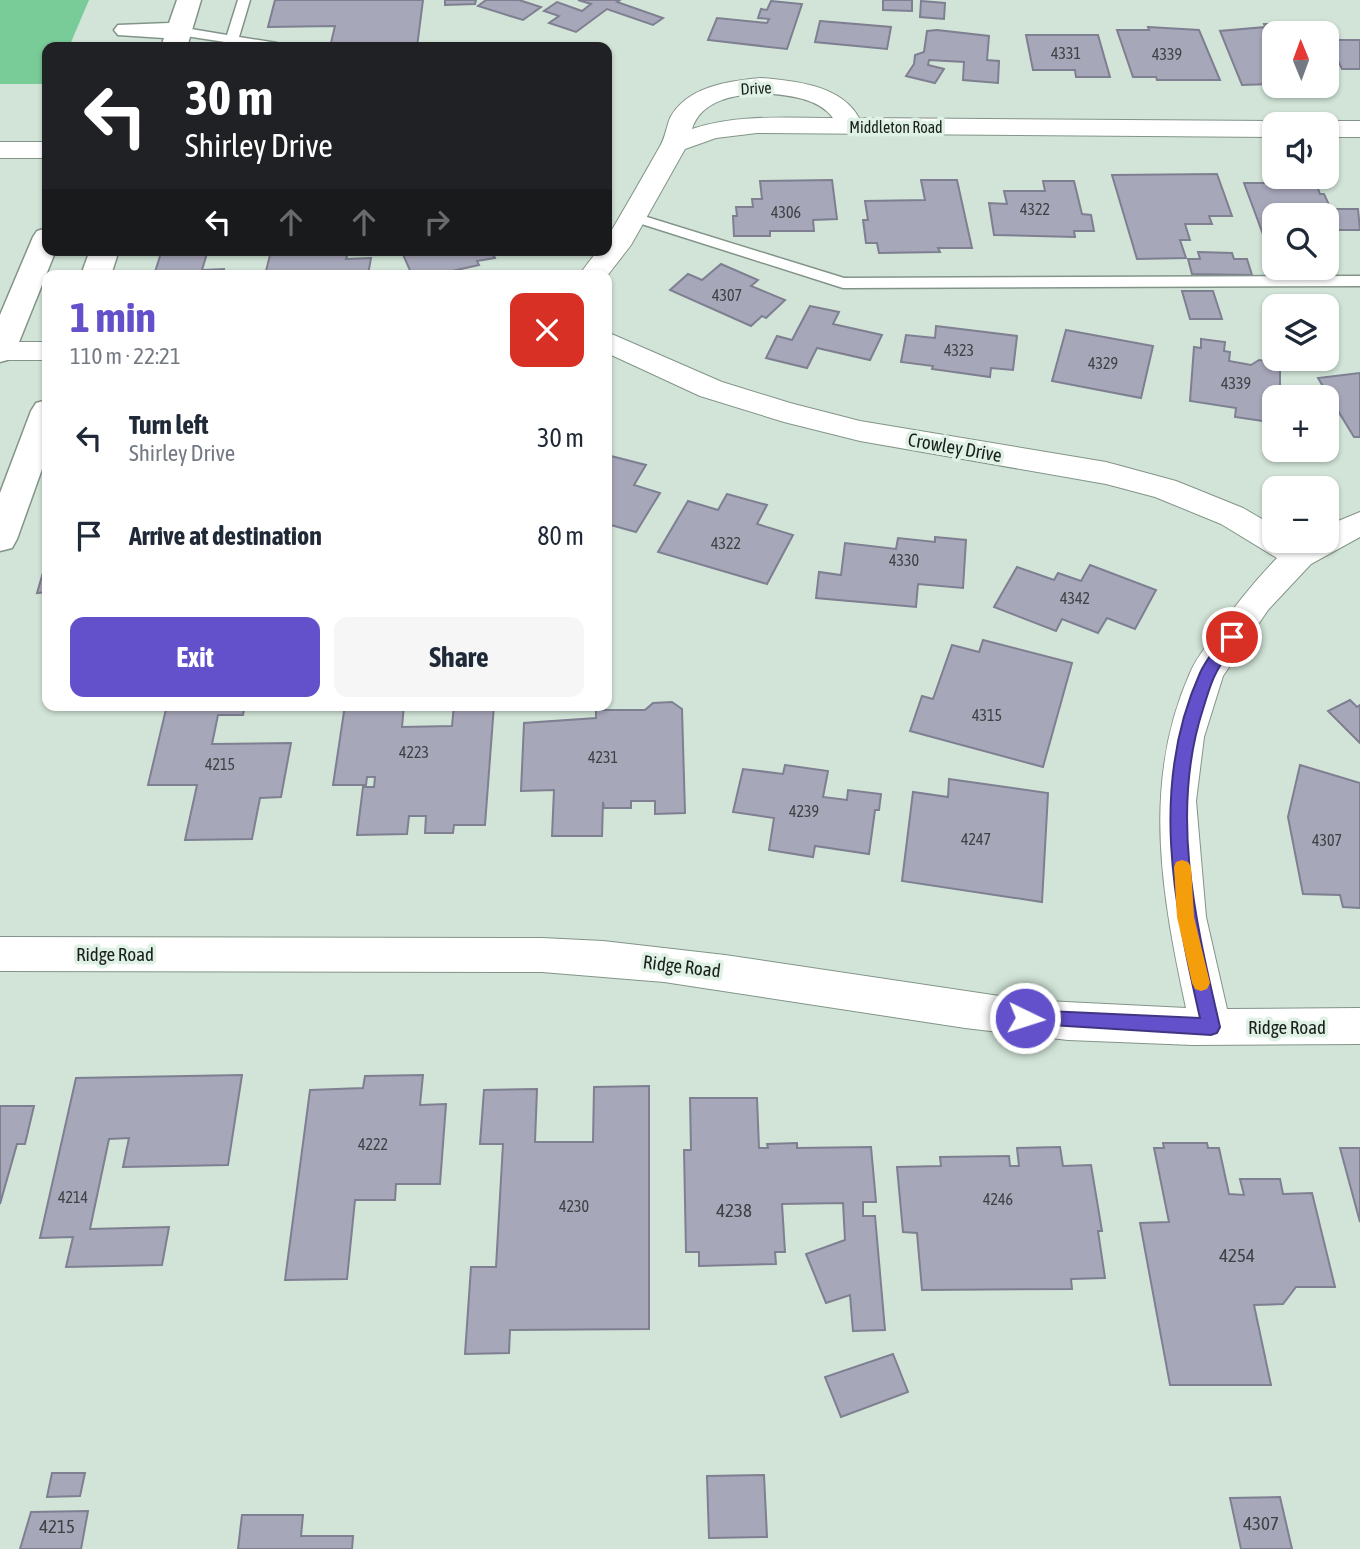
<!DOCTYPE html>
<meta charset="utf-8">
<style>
body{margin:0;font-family:"Asap Condensed",sans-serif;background:#f6f6f7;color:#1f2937;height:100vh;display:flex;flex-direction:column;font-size:26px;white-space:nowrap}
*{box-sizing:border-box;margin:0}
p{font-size:23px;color:#747a83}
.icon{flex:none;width:38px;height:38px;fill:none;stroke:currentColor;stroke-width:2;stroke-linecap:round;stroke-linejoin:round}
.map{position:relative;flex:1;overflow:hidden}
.side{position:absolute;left:42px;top:270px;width:570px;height:441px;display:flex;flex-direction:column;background:#fff;border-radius:14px;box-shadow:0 2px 5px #0004}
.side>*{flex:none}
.guide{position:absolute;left:42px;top:42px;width:570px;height:214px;border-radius:14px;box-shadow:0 2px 5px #0004;background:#202124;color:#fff;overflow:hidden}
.needle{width:46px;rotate:359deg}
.tools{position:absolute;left:1262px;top:21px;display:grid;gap:14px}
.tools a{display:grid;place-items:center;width:77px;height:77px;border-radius:14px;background:#fff;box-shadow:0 2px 5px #0004;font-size:35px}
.pin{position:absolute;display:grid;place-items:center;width:60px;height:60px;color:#fff;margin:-30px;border:4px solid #fff;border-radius:50%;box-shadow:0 2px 7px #0007}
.me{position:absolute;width:77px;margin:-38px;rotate:94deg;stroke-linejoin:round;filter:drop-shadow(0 0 5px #0008)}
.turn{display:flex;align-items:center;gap:24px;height:147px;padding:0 28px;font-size:32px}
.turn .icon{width:91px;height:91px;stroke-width:2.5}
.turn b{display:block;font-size:49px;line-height:60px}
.lanes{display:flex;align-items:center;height:66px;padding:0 28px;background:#0003;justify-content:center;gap:35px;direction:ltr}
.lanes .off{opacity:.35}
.round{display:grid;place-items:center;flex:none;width:74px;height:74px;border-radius:14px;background:#f6f6f7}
.headline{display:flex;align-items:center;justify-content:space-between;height:119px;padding:0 28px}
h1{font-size:42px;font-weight:700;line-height:52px;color:#6251ca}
.action{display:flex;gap:14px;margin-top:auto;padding:14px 28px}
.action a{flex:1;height:80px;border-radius:14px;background:#6251ca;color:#fff;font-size:28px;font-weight:700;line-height:80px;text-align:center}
.action a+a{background:#f6f6f7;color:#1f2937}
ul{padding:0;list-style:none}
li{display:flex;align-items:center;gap:21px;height:98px;padding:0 28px}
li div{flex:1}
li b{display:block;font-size:26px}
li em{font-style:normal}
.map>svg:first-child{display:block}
.green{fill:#79cb98}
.building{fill:#a7a7ba;stroke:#7e7f91;stroke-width:2}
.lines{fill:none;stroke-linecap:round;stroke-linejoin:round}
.lane-casing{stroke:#829488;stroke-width:3}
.street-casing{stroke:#829488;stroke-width:2}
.secondary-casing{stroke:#829488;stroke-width:3}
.lane{fill:#fff;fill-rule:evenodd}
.street{fill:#fff;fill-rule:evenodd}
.secondary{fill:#fff;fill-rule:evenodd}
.route{fill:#6251ca;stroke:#403583;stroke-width:2}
.slow{fill:#f59e0b}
.labels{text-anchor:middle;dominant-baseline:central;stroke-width:7;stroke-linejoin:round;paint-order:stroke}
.number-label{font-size:16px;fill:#3d4244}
.far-street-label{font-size:16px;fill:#1a211c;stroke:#def1e4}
.street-label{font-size:19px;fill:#1a211c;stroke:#def1e4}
.near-number-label{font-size:19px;fill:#3d4244}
</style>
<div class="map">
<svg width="1360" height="1549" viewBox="0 0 1360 1549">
<rect width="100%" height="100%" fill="#d1e4d7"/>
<polygon class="green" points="0,0 89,0 69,47 47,47 47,84 0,84"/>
<g class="building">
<polygon points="275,0 423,0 417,47 330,47 335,26 268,27"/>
<polygon points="445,0 476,0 475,4 445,5"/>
<polygon points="486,0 519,0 541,7 523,20 478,6"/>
<polygon points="578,0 620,0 617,2 663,18 653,25 607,9 576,32 549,23 559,16 544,11 557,2 582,11 591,4"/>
<polygon points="883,0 912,0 912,11 883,10"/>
<polygon points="771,1 802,4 787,49 708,40 717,18 767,23 769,19 758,18 761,9 767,10"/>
<polygon points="921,1 945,3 944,19 920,17"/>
<polygon points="820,21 891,27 887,49 815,42"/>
<polygon points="1264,24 1290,24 1295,33 1274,33 1274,84 1242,85 1220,31 1265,27"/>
<polygon points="1148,27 1199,30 1220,80 1157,80 1156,77 1133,77 1117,30 1149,30"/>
<polygon points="937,30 989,36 987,60 999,61 998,83 963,80 964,62 929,60 928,65 944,69 935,83 906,76 914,64 915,55 924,52 927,31"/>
<polygon points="1026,35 1098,35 1110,77 1076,77 1075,70 1033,70"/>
<polygon points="1328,40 1360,40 1360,69 1342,69"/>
<polygon points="1217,174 1232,216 1209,216 1212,224 1185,224 1190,240 1180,240 1186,258 1137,259 1112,175"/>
<polygon points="832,180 837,219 813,220 814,231 770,231 770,236 734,236 733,216 737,216 736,207 753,207 752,199 762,199 760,181"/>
<polygon points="921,180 957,180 972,248 938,248 940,252 879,253 877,243 866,243 863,220 868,220 865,201 925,200"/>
<polygon points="1043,181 1074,181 1082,214 1091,215 1094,231 1074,231 1075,237 994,235 989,203 1007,204 1004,191 1045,191"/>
<polygon points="1244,183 1316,183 1320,194 1324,194 1331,209 1358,209 1360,230 1326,230 1326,215 1274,215 1274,237 1264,237"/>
<polygon points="162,250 208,250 202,270 224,269 223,275 154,275"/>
<polygon points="349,250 346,259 371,258 368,275 265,275 271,251"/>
<polygon points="401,250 499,250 492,252 495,258 477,261 479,265 443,273 444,275 412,275"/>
<polygon points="1198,252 1232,253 1234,259 1247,259 1252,275 1192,274 1188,259 1200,259"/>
<polygon points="721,264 758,280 751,286 785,300 766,318 762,316 751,326 670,290 688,274 702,280"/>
<polygon points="1182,291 1213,291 1222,319 1190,319"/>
<polygon points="810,306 839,312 833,324 882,335 870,360 817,348 807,368 766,358 777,336 792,340"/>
<polygon points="936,326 1017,336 1013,370 991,368 990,377 932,369 933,366 901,362 906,335 935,338"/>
<polygon points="1066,330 1153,346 1141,398 1052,381"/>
<polygon points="1201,339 1225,342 1224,351 1230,352 1229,361 1251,365 1259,360 1271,362 1280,369 1280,397 1274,397 1274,414 1270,413 1270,422 1235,417 1236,408 1190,401 1194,347 1201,348"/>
<polygon points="1360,373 1360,437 1354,437 1318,378"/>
<polygon points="607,455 646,465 634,485 660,493 636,532 607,524"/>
<polygon points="727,494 767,505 757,524 793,535 767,584 658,552 688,501 718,510"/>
<polygon points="935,537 966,540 963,588 918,584 916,607 816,598 819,572 841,575 845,543 896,549 898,538 935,542"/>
<polygon points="47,559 47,592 37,593"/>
<polygon points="1090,565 1156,590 1135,629 1107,618 1098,633 1062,619 1056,631 994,607 1017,567 1054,580 1058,573 1081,581"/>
<polygon points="983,640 1072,663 1043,767 910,731 922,696 933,699 952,645 979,652"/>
<polygon points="1350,700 1357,707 1360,705 1360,743 1328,711"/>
<polygon points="672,702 682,709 685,813 655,814 655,801 631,801 631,808 604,808 603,802 602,836 552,836 554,790 521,791 524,723 596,718 596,710 645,710 653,703"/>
<polygon points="167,705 245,705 243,715 218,715 212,744 291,743 281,797 260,798 252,839 185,840 197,785 148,785"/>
<polygon points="345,705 404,705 402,727 452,726 454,705 494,705 485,825 454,825 453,833 425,833 426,816 409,816 407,834 357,835 363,787 374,787 375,777 367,777 366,785 333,785"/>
<polygon points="785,765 828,771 823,797 847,800 848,790 881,794 879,810 875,810 869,854 815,846 813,857 769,850 774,818 733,812 743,769 783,774"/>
<polygon points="1300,765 1360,783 1360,908 1343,907 1340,895 1303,894 1288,817"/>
<polygon points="949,779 1048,793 1042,902 902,881 913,792 948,797"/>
<polygon points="242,1075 228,1165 123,1167 129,1138 109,1139 90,1229 169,1227 162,1265 66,1267 73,1237 40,1238 76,1078"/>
<polygon points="423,1075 420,1105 446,1104 440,1184 396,1184 395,1200 355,1200 347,1279 285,1280 310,1090 363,1088 365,1076"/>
<polygon points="649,1086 649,1329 510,1330 509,1353 465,1354 471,1267 496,1267 503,1144 480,1144 484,1090 537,1089 535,1142 593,1142 594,1087"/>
<polygon points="690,1098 757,1098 759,1148 768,1148 767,1144 797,1143 797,1148 871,1147 876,1202 863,1202 863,1216 875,1216 885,1330 853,1331 850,1295 826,1303 806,1254 845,1240 843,1203 782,1204 785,1252 775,1252 776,1264 699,1266 699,1252 686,1252 684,1150 691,1150"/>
<polygon points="0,1106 34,1106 25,1144 17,1144 0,1204"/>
<polygon points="1163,1143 1207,1143 1208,1148 1219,1148 1229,1194 1244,1195 1240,1179 1280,1179 1283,1194 1312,1193 1335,1287 1296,1287 1283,1304 1254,1305 1271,1385 1170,1385 1140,1223 1169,1222 1154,1148 1164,1148"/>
<polygon points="1060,1147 1063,1166 1091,1165 1102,1231 1098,1231 1105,1278 1071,1279 1072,1289 922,1290 917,1233 903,1232 897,1167 941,1166 940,1157 1009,1156 1010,1166 1019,1166 1017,1148"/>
<polygon points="1340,1148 1360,1148 1360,1222"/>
<polygon points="893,1354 908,1392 841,1417 825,1377"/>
<polygon points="52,1473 85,1473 80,1496 47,1497"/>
<polygon points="764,1475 767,1537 709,1538 707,1476"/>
<polygon points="1280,1497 1292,1549 1241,1549 1230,1498"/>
<polygon points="88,1511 81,1549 20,1549 31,1512"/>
<polygon points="242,1515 303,1515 301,1536 353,1536 352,1549 238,1549"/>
</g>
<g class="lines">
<defs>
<g id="lane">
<polygon points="238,0 250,0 239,37 277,43 283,47 237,44 236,47 224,47 225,42 179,35 173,31 179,27 227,35"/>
<polygon points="634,213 844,278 1360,276 1360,286 843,288 629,220 629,214"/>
</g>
<g id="street">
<path d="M761 78C795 81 841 85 859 118L1274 121 1284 124H1274V137L757 133 716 138 685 149 631 245 607 276 579 275 598 250H607V238C625 208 642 178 659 148 665 139 666 128 670 118 687 86 729 81 761 78ZM761 93C785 95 818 97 833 118 786 118 737 114 692 129 701 100 734 95 761 93Z"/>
<polygon points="1326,121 1360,121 1360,137 1326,137 1326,124 1316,124"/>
<rect x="0" y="142" width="47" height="16"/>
<path d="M607 332 722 382 790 403 860 421 1106 462 1176 481 1243 508 1274 526V541H1326V526L1360 512V537L1311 564 1268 610 1223 676 1204 737 1196 801 1206 917 1227 1009 1360 1008V1044L1193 1045 1068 1040 965 1028 664 982 542 972 0 971V937L542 938 603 941 725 955 1026 1000 1186 1008C1162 896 1141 783 1190 673 1195 660 1205 648 1213 637 1233 608 1253 583 1277 558L1221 524 1155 497 1106 484 860 441 784 422 700 396 607 353Z"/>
<rect x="0" y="342" width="47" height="18"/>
</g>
<g id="secondary">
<polygon points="177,0 201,0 187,47 161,47 164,38 118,35 114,30 118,25 169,23"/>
<polygon points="47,228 47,250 56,250 15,352 11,359 0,362 0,315 33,237 37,231"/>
<polygon points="90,250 119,250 111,275 81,275"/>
<polygon points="47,400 47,455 17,539 12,548 0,551 0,493 31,411 36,403"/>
</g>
</defs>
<use href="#lane" class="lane-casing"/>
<use href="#street" class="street-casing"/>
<use href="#secondary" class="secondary-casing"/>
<use href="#lane" class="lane"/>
<use href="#street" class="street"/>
<use href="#secondary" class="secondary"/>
</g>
<path class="route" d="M1232 632 1239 637C1232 650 1222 661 1216 673 1210 684 1207 697 1203 709 1169 814 1196 923 1220 1027L1217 1033 1211 1035 1019 1023 1016 1018 1019 1012 1025 1010 1200 1018C1174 904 1149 786 1200 673 1206 659 1218 646 1226 633Z"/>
<polygon class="slow" points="1182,860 1188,862 1191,867 1194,917 1210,983 1207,989 1201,991 1195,989 1192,983 1177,917 1174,867 1176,862"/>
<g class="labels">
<g class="number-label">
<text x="1066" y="53">4331</text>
<text x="1167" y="54">4339</text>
<text x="1035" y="209">4322</text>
<text x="786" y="212">4306</text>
<text x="727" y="295">4307</text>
<text x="959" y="350">4323</text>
<text x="1103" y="363">4329</text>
<text x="1236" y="383">4339</text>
<text x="726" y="543">4322</text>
<text x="904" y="560">4330</text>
<text x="1075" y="598">4342</text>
<text x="987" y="715">4315</text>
<text x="414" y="752">4223</text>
<text x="603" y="757">4231</text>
<text x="220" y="764">4215</text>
<text x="804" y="811">4239</text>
<text x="976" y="839">4247</text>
<text x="1327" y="840">4307</text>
<text x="373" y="1144">4222</text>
<text x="73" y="1197">4214</text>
<text x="998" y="1199">4246</text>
<text x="574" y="1206">4230</text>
</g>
<g class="far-street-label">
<text transform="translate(756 88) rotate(-3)">Drive</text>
<text x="896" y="127">Middleton Road</text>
</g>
<g class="street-label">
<text transform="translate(955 447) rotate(10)">Crowley Drive</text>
<text x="115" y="954">Ridge Road</text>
<text transform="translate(682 966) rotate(7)">Ridge Road</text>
<text x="1287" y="1027">Ridge Road</text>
</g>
<g class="near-number-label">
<text x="734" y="1210">4238</text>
<text x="1237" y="1255">4254</text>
<text x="1261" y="1523">4307</text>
<text x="57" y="1526">4215</text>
</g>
</g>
</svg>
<div class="tools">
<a><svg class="needle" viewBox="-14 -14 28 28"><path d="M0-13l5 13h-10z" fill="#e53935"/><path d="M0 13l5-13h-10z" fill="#747a83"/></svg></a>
<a><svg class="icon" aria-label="sound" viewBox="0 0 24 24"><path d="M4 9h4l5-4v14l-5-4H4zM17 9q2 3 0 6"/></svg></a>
<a><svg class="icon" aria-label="search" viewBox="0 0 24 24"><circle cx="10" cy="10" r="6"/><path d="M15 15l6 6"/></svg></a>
<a><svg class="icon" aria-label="layers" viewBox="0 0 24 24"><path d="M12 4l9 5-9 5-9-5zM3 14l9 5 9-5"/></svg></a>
<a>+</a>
<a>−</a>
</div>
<div class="pin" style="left:1232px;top:637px;background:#d93025"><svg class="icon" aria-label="arrive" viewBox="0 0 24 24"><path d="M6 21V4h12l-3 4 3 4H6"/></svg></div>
<svg class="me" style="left:1025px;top:1018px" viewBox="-20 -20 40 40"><circle r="17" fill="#6251ca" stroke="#fff" stroke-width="3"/><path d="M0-11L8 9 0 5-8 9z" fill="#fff"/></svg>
<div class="guide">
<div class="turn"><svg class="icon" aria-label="left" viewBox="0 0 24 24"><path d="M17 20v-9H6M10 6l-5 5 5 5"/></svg><div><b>30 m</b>Shirley Drive</div></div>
<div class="lanes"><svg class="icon" aria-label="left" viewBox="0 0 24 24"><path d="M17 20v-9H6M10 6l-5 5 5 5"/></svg><svg class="icon off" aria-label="ahead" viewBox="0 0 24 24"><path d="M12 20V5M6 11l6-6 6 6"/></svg><svg class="icon off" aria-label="ahead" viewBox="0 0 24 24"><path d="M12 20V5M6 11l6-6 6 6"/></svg><svg class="icon off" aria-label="right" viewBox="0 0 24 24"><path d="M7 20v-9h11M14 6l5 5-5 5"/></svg></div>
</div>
<section class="side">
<div class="headline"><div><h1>1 min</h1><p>110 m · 22:21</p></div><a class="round" style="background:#d93025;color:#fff"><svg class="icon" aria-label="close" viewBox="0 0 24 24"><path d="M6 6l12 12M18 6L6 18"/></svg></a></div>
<ul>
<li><svg class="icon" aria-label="left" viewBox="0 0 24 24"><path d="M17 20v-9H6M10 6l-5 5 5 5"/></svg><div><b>Turn left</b><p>Shirley Drive</p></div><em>30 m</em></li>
<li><svg class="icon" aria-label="arrive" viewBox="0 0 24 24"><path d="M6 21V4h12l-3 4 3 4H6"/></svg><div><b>Arrive at destination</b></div><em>80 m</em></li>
</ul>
<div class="action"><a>Exit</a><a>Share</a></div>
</section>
</div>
